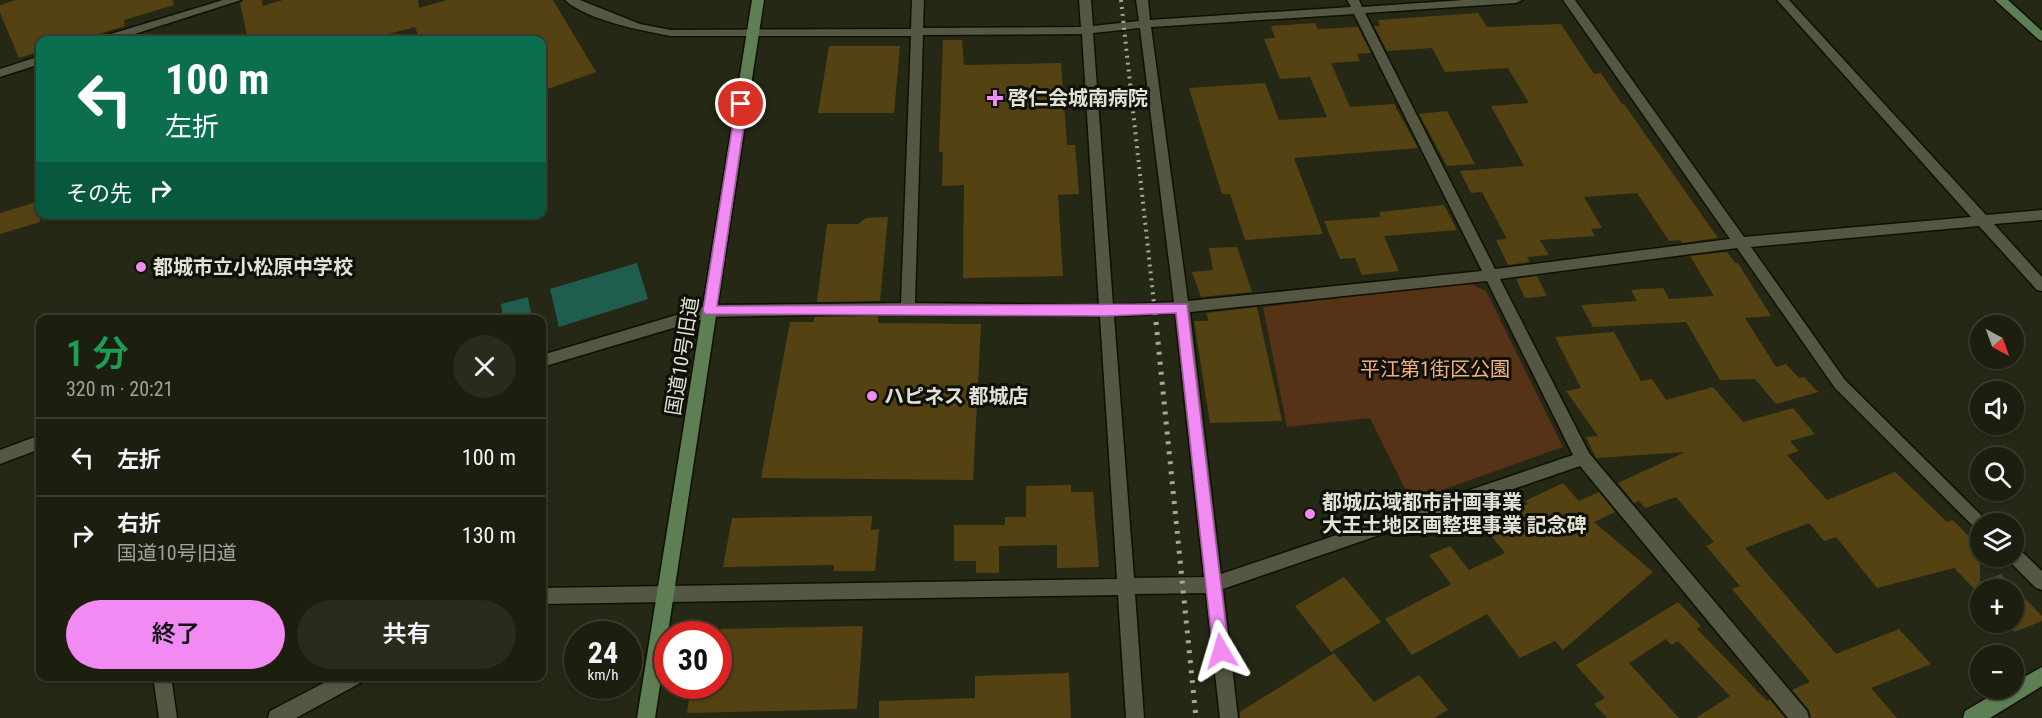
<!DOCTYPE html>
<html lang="ja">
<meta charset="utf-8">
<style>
body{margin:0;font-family:"Roboto Condensed","Noto Sans JP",sans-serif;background:#292b1d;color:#f1f3f6;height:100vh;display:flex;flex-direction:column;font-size:22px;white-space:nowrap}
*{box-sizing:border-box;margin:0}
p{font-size:20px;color:#a0a29e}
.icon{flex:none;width:33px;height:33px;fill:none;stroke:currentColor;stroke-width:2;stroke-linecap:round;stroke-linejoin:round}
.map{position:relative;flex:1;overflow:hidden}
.drawer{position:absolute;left:36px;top:315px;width:510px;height:366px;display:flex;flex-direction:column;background:#1c1e0f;border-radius:12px;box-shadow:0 2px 4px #0004,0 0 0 2px #3a3c2f}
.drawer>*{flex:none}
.hud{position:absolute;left:36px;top:36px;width:510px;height:183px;border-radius:12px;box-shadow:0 2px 4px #0004,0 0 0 2px #3a3c2f;background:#0b6e4f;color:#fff;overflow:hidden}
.needle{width:39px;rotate:139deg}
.tools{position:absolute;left:1970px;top:315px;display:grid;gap:12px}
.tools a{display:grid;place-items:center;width:54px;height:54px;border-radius:50%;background:#1c1e0f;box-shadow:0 2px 4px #0004,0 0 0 2px #3a3c2f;font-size:30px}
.speed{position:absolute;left:564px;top:621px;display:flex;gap:12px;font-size:30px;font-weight:700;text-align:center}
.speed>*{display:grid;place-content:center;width:78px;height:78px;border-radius:50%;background:#1c1e0f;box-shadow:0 2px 4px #0004,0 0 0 2px #3a3c2f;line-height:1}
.speed small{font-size:15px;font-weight:400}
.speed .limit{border:9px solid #d22;background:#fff;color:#111}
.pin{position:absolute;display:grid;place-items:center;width:51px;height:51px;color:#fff;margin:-26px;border:3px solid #fff;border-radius:50%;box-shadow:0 2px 6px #0007}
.me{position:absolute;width:66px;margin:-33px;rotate:353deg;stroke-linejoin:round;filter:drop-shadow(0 0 4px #0008)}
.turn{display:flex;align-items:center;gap:21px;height:126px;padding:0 30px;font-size:27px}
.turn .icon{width:78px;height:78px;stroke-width:2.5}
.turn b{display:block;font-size:42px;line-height:51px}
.then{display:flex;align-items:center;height:57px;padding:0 30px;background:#0003;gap:12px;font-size:22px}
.round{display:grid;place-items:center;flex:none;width:63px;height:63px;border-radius:32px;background:#292b1d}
.head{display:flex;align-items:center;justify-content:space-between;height:102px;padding:0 30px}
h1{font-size:36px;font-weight:600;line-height:45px;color:#1e9e55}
.primary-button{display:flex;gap:12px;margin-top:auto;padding:12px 30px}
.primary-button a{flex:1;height:69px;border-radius:36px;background:#f28af3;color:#111;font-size:24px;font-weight:600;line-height:69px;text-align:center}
.primary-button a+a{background:#292b1d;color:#f1f3f6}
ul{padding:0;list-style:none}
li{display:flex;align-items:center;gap:18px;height:78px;padding:0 30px;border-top:2px solid #3a3c2f}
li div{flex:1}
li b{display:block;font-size:22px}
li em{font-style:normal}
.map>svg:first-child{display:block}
.green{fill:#563217}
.water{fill:#1f5e4f}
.building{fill:#554213}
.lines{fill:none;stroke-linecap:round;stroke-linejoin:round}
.street-casing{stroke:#0e1101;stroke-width:3}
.secondary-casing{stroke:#0e1101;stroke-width:3}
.street{fill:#545842;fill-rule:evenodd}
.secondary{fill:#5e7e53;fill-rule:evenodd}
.rail-far1{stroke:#a6a99a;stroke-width:4;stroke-dasharray:2 5;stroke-linecap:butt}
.rail{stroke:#a6a99a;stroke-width:5;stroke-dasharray:3 7;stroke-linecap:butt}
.route{fill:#f28af3;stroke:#9d5a9e;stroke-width:1.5}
.poi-dot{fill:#f28af3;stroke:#0f1008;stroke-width:2}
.labels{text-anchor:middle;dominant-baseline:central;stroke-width:6;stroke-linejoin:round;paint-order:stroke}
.poi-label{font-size:20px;font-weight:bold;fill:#e0e2d5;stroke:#0f1008;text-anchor:start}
.street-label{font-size:20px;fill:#e0e2d5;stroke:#0f1008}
.park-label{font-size:20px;fill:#f2b082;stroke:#0f1008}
</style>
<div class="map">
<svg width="2042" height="718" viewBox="0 0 2042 718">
<rect width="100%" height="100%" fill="#252814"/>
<polygon class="green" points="1469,283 1486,291 1563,447 1411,501 1370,418 1287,427 1263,307"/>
<g class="water">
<polygon points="637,263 648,299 559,327 550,289"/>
<polygon points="528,297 532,319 503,319 501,304"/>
</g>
<g class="building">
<polygon points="16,0 173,0 174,5 124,20 125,26 78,40 40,40 40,51 19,58 0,13 0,5"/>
<polygon points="243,0 262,0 263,6 283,0 418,0 419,8 447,0 553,0 596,72 542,91 542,40 420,40 415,27 366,40 248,40 240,3"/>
<polygon points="1478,13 1487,27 1561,24 1594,74 1601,73 1622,104 1624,104 1718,238 1682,243 1680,240 1669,241 1637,193 1584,197 1602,228 1591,229 1595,236 1540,240 1549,255 1527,257 1530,262 1508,265 1496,240 1507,239 1482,192 1471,193 1460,171 1524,166 1491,106 1529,103 1508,68 1445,72 1432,48 1387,51 1374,26 1380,26 1378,20"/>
<polygon points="1315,23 1318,29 1358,27 1371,53 1357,54 1360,61 1331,63 1350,107 1394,104 1418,148 1294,158 1323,234 1245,240 1230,194 1222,194 1189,88 1265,83 1279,120 1327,117 1310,77 1280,79 1264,39 1275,38 1271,26"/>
<polygon points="943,40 962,40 964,65 1061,63 1067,145 1075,145 1079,194 1058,195 1063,276 963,278 964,185 942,186 943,152 939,152"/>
<polygon points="829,46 900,46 894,113 818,113"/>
<polygon points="1447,111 1475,164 1447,166 1419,114"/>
<polygon points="40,201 40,222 0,234 0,213"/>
<polygon points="1444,205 1457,230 1384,236 1399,271 1362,275 1355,258 1340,259 1324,221 1381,217 1379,212"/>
<polygon points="888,217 880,301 817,302 827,224 858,224 866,218"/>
<polygon points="1237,247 1252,292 1201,297 1192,272 1213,270 1209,248"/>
<polygon points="1727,252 1735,263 1738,263 1771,316 1745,318 1776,367 1786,364 1799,378 1804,377 1818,392 1776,404 1755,379 1720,380 1686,322 1593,327 1581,305 1637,301 1631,290 1663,288 1669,299 1714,296 1690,256"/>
<polygon points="1537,276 1547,296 1525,298 1516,279"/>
<polygon points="1257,307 1282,421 1210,423 1194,321 1209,321 1206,313"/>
<polygon points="878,316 878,323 981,324 973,480 761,478 790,322 814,322 814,317"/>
<polygon points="1614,332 1641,381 1652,379 1666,400 1713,387 1743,422 1793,408 1815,434 1790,441 1799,451 1787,455 1827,500 1895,472 1947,522 1953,520 1980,548 1980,582 2001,574 2042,616 2042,621 2014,632 2006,622 2013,622 2013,590 1980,590 1980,595 1954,568 1877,588 1836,537 1824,541 1809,523 1745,548 1836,654 1899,629 1931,664 1871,688 1897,718 1811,718 1809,710 1792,690 1810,682 1732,589 1740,586 1706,546 1714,542 1676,497 1645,508 1639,501 1634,503 1618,483 1685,452 1596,458 1586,437 1598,436 1566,391 1581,388 1555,337"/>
<polygon points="1563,483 1579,501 1599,492 1615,512 1594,522 1653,572 1563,650 1555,641 1520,658 1487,614 1412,655 1385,619 1451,584 1429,555 1450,546 1469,570 1505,553 1482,525 1528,504 1525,501"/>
<polygon points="1071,485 1071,492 1093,492 1099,567 1057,568 1057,545 999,546 999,573 976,573 976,561 954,561 954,525 1005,525 1005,517 1026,517 1026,486"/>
<polygon points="872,516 871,530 879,529 875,571 834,571 834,565 723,567 732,518"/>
<polygon points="1344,577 1381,622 1331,652 1295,606"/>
<polygon points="1678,602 1701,626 1697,629 1767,701 1770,700 1785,718 1696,718 1730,696 1678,641 1671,645 1666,639 1629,663 1679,718 1607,718 1594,704 1605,698 1576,665"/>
<polygon points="863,626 857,709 687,713 691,686 718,686 718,629"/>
<polygon points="1334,653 1374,702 1419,675 1448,710 1434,718 1240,718 1240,712"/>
<polygon points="1069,673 1071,718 879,718 879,701 975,698 975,676"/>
</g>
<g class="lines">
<defs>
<g id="street">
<polygon points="223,0 241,0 116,40 99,40 101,37"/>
<path d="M565 0H580L640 24 671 30 911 29 912 0H924L923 28 1081 27 1079 0H1091L1093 26 1139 21 1136 0H1148L1150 20 1351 7 1347 0H1359L1362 7 1464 0H1522L1516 3 1365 13 1495 269 1730 239 1563 0H1575L1744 237 1971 217 1777 0H1789L1986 215 2042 210V220L1994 224 2042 277V291L2037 290 1979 226 1751 247 1845 380 1990 524H1980V531L1976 529 1835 388 1737 248 1500 279 1589 453 1807 711 1809 718H1788L1580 466 1223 589 1238 718H1220L1206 593 1135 594 1144 718H1126L1118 595 542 604V588L1117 579 1100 316 908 313 710 317 542 367V355L710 305 901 303 911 36H671C643 31 586 20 565 0ZM1354 14 1482 271 1188 301 1151 27ZM1140 28 1174 302 1113 305 1093 33ZM1082 34 1099 305 915 303 923 35ZM1487 281 1573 455 1221 574 1190 312ZM1175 313 1204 577 1134 578 1114 316Z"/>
<polygon points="40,56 40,64 0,77 0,69"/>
<polygon points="40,435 40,449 0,464 0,450"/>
<polygon points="2013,546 2019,549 2042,571 2042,590 2036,588 2007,559 2006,556 2013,556"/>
<polygon points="153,676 171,676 177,718 159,718"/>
<polygon points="337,676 365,676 362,682 296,718 268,718 270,711"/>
</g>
<g id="secondary">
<polygon points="752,0 764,0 655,718 637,718"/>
<polygon points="1995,0 2008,0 2042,31 2042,41 2038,39"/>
<polygon points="2042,667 2042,686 1990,718 1963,718 1965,711 2004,688 2013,688 2013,683"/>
</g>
</defs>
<use href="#street" class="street-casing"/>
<use href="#secondary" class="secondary-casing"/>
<use href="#street" class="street"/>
<use href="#secondary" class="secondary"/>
<polyline class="rail-far1" points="1121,0 1155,313"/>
<polyline class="rail" points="1155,312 1196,718"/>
</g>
<polygon class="route" points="741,100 747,104 717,306 1187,304 1229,651 1227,657 1221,659 1215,657 1213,651 1176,313 1107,316 705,314 703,311 736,104"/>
<g class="poi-dot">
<path d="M992 89h6v6h6v6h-6v6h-6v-6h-6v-6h6z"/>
<circle cx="141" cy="267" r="6"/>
<circle cx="872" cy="396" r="6"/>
<circle cx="1310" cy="514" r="6"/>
</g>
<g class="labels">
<g class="poi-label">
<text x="1008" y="98">啓仁会城南病院</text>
<text x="153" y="267">都城市立小松原中学校</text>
<text x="884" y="396">ハピネス 都城店</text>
<text x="1322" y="502">都城広域都市計画事業<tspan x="1322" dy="23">大王土地区画整理事業 記念碑</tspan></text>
</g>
<g class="street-label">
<text transform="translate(682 356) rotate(-81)">国道10号旧道</text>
</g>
<g class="park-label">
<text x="1435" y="369">平江第1街区公園</text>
</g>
</g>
</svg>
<div class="tools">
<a><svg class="needle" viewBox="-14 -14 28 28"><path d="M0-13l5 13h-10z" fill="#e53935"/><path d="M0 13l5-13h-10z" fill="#a0a29e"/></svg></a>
<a><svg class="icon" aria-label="sound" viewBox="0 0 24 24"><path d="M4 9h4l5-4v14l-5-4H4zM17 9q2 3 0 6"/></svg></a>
<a><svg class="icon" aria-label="search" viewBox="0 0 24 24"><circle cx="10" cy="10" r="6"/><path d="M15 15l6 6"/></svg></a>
<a><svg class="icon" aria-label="layers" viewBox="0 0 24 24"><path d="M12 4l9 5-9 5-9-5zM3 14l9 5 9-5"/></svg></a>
<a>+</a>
<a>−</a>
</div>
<div class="speed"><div>24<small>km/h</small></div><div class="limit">30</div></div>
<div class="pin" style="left:741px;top:104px;background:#d93025"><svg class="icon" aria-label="arrive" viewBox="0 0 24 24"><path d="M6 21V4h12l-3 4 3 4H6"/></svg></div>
<svg class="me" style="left:1221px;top:651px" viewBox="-20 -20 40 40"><path d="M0-17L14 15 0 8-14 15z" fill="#f28af3" stroke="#fff" stroke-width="4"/></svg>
<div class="hud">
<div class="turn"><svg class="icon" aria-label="left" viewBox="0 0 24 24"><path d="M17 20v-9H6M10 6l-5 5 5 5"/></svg><div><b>100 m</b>左折</div></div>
<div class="then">その先<svg class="icon" aria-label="right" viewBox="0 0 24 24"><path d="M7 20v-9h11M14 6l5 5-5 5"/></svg></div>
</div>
<section class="drawer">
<div class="head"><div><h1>1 分</h1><p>320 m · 20:21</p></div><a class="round"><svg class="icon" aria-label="close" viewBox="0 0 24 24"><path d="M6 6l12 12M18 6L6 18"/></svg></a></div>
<ul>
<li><svg class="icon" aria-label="left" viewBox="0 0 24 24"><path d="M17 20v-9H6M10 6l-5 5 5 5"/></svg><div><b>左折</b></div><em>100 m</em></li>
<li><svg class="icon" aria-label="right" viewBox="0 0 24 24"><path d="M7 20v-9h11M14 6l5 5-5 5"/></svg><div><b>右折</b><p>国道10号旧道</p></div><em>130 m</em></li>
</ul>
<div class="primary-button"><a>終了</a><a>共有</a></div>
</section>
</div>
